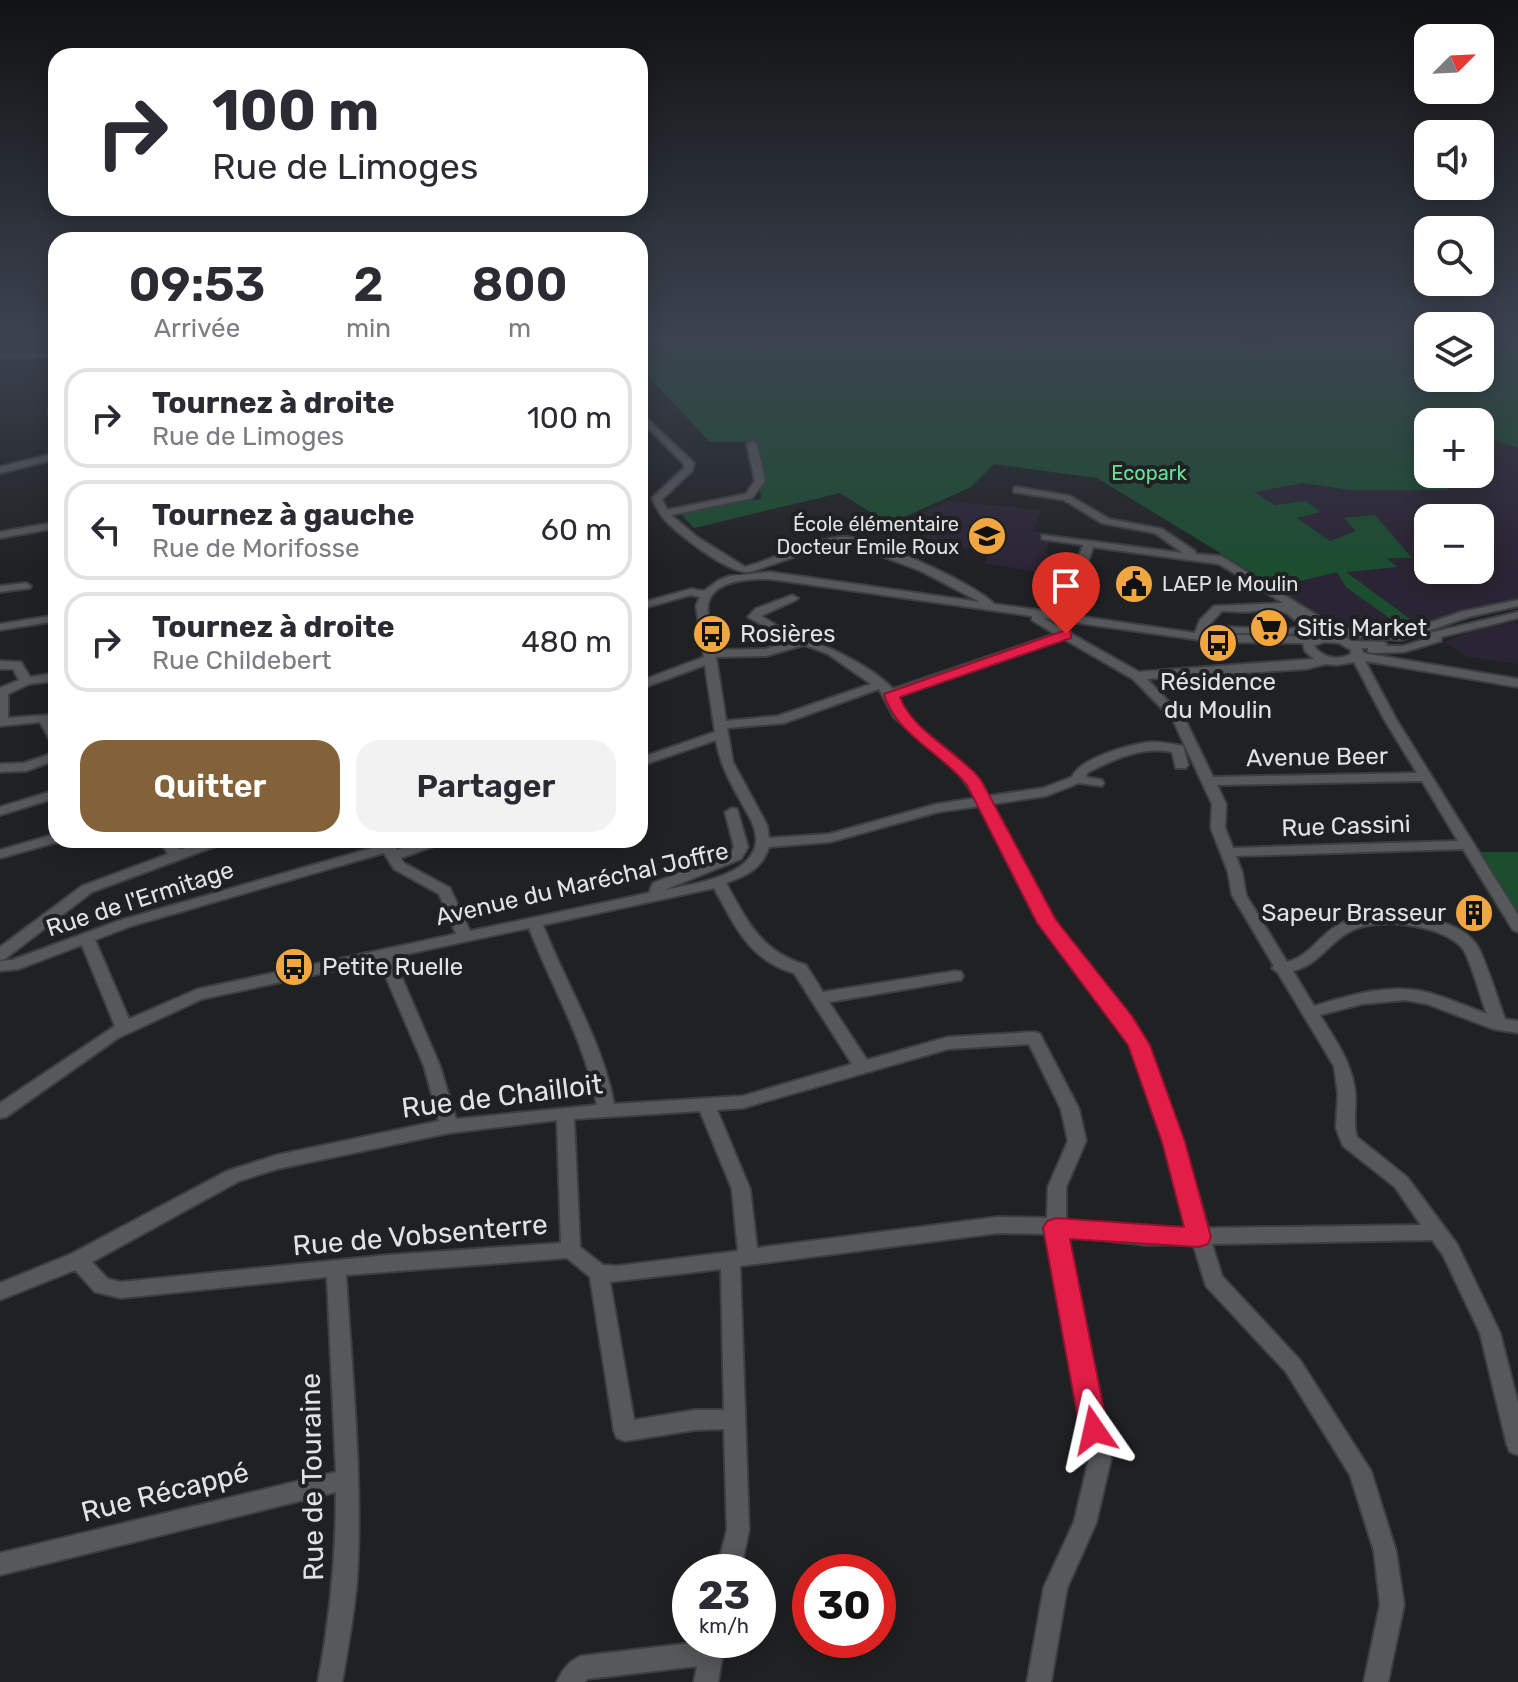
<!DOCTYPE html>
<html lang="fr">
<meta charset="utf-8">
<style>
body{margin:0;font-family:Rubik,sans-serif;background:#f2f2f3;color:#2b2b33;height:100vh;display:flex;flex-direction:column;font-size:30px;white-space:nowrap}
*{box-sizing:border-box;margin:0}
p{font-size:26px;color:#7c7c81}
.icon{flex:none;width:44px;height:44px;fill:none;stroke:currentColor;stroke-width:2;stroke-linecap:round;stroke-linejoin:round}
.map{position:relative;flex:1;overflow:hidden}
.panel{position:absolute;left:48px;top:232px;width:600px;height:616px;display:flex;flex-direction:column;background:#fff;border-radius:24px;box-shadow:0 4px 20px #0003}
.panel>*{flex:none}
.banner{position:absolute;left:48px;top:48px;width:600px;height:168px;border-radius:24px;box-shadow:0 4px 20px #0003;background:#fff;color:#2b2b33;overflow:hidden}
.needle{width:52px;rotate:66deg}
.fabs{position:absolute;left:1414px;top:24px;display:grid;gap:16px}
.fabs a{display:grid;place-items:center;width:80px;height:80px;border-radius:16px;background:#fff;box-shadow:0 4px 20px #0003;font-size:40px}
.speed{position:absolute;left:672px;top:1554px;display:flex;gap:16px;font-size:40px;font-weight:700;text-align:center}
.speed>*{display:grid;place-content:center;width:104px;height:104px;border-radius:50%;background:#fff;box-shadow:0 4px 20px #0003;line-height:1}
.speed small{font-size:20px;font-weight:400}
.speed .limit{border:12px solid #d22;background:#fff;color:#111}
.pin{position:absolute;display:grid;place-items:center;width:68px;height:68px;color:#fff;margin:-82px -34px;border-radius:50% 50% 50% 0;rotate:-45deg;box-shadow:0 0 8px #0007}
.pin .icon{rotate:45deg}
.me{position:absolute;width:88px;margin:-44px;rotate:349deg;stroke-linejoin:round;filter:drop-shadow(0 0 6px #0008)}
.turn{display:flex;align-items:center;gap:28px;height:168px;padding:0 32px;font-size:36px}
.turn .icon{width:104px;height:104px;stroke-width:2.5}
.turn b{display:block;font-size:56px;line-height:68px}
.eta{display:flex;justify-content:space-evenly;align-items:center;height:136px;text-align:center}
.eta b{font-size:48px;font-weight:600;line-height:56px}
.cta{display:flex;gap:16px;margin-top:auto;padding:16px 32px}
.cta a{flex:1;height:92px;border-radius:24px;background:#846239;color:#fff;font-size:32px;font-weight:600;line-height:92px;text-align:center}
.cta a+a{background:#f2f2f3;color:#2b2b33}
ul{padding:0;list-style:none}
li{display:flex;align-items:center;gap:24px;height:100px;margin:0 16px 12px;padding:0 16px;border:4px solid #e1e1e2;border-radius:24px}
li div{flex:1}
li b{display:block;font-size:30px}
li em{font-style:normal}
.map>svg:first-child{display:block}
.education{fill:#2b2434;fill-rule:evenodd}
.green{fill:#1b4d2f}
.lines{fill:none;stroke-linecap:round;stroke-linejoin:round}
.minor-casing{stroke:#3d3e40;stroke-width:4}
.minor{fill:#56585a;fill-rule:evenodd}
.wall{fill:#517ec0}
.building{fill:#5e92df;stroke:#42669c;stroke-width:2}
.route{fill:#e11d48;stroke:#92132f;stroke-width:2}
.labels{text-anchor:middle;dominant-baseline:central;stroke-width:8;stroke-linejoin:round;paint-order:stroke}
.far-park-label{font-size:20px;fill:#65e496;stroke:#1f2123}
.far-poi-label{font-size:20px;fill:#e1e2e3;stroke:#1f2123;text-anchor:end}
.poi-label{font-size:24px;fill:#e1e2e3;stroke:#1f2123;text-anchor:start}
.street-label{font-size:24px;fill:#e1e2e3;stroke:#1f2123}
.near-street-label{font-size:28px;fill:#e1e2e3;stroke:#1f2123}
</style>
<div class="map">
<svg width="1518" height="1682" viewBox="0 0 1518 1682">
<rect width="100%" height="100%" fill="#1f2123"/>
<g class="education">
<path d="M1480 436 1518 448V609L1470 618 1403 640 1366 642 1348 635 1142 504 1252 479 1427 478 1429 474H1480ZM1428 518H1480V570H1428Z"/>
<polygon points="949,501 1041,510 1033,531 1052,534 1045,554 1056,556 1050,574 985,564 989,553 924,538 916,523 900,521"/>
<polygon points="1515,622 1518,625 1518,664 1468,657 1442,642 1481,628"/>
</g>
<g class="green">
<polygon points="640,335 1189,335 1269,348 1272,335 1428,335 1428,378 1480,378 1480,335 1518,335 1518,448 1480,436 1480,422 1428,422 1428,478 1447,486 1448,490 1351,490 1303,483 1254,492 1275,505 1306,501 1320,512 1297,518 1330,541 1356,531 1344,518 1375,515 1412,558 1387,558 1397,567 1346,572 1417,624 1402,627 1346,587 1337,572 1276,587 1097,478 994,464 971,487 889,524 840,493 694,528 678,511 761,499 754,442 710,442 640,368"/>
<polygon points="1476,852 1518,852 1518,917"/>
</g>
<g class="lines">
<defs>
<g id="minor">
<polygon points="56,353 56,357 0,358 0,354"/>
<polygon points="56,404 56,430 52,427 48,411"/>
<path d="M640 412 694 463 692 471 662 499 667 510 746 494 755 481 747 444 752 441 757 444 765 481 752 498 671 515 697 537 745 567C777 558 808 541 841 537 866 534 976 584 994 604L1059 613 1083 545 1042 539V535L1183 553 1155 533 1102 523 1064 500 1014 492V488L1017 487 1070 496 1109 519 1162 529 1195 551 1196 554 1221 556 1323 619 1332 632 1330 635 1334 636 1345 629 1400 633 1461 612 1518 600V606L1468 617 1401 640 1348 636 1346 637 1351 641 1382 642 1386 643 1387 646H1403L1423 640 1420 637 1422 635 1518 612V618L1441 637V641L1404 652 1372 653 1368 652V648H1362L1363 653 1518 679V687L1365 661 1396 719 1518 915V932L1513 930 1463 849 1236 856 1242 872 1246 895 1287 962C1311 956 1320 933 1342 923 1375 908 1453 912 1476 944 1486 959 1498 1001 1505 1019L1518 1021V1033L1493 1029 1427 1004 1405 1000 1362 1004 1320 1015C1335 1040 1352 1062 1355 1092 1357 1107 1352 1122 1357 1137L1407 1177 1457 1244 1500 1333 1518 1403V1455L1510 1452 1507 1445 1480 1333 1443 1255 1432 1240 1212 1244 1222 1276 1300 1360 1371 1471 1396 1551 1404 1605 1388 1682H1364L1380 1605 1374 1551 1350 1475 1286 1372 1206 1286 1193 1244 1147 1245 1067 1236 1111 1459 1096 1523 1067 1588 1051 1682H1027L1044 1587 1074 1522 1089 1459 1048 1234 998 1233 740 1266 749 1530 740 1572H716L727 1530 724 1429 695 1430 625 1441 617 1438 614 1431 590 1277 567 1258 346 1275C352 1376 363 1478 357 1580 354 1614 348 1648 342 1682H318C330 1619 336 1557 336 1492L0 1575V1553L336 1472 327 1277 121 1298 95 1292 75 1270 0 1300V1283L71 1254 227 1171 277 1155 439 1121 424 1066 379 961 202 999 118 1038 6 1117 0 1118V1103L115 1026 82 945 19 969 0 971V961L12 960 121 920 379 846 376 840H390L397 850 424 840H444L442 843 401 858 404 863 450 888 470 931 649 893 653 883 731 853 734 847 725 812 732 808 737 809 748 847 741 859 664 890C698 883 777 873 751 820 737 793 721 771 716 740L640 766V758L715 732 705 665 640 689V681L704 657 696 606 700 597 691 595 640 609V603L691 589 704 591 719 580 730 576 770 572 980 602 921 571 847 543 817 549 750 572C730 575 679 535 665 520 659 513 655 506 652 498L684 468V464L640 420ZM1093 547 1219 564 1283 603 1214 606 1200 620 1195 633 1070 615ZM770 579 1032 616V620L1055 634 893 689C871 666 830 647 800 637 787 633 773 623 761 616L796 600 798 598 792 595 755 609 748 617 791 641 765 649 715 650C713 637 706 618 708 605 712 579 751 579 770 579ZM1275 609 1288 614 1301 626 1286 630V634L1309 632 1313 625 1305 617 1315 623 1320 632 1315 637 1206 634 1257 633V629L1253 628 1208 626 1222 611 1246 612ZM1043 618 1214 642 1303 643 1305 651 1314 659 1139 672ZM1064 639 1133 679 1173 720 1212 804 1211 828 1228 872 1232 895 1274 966 1272 968 1278 973 1334 1066 1338 1094 1336 1128 1343 1146 1395 1187 1421 1225 1208 1228 1183 1142 1147 1045 1131 1017 1053 921 992 804 1046 796 1079 783 1102 786 1104 783 1102 780 1086 777 1087 773C1114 759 1141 746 1172 752L1176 768H1186L1188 765 1183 746C1172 744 1162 742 1151 742 1131 744 1080 758 1072 777L1043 788 988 796C965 753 914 736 896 697ZM1324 642 1339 643 1351 650V654C1338 661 1323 658 1314 646ZM804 645 828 654 871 684 778 716 726 721 716 657 766 656ZM1354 662 1384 719 1417 773 1213 777 1185 719 1147 679 1306 669 1326 664 1337 665ZM879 689 894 717 958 772 976 798 937 804 829 834 769 838 767 825 733 762 727 728 784 723ZM1422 781 1458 841 1233 848 1225 828 1226 804 1217 785ZM980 806 1039 923 1119 1025 1131 1045 1165 1142 1189 1229H1147L1066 1220V1187L1086 1141 1079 1109 1040 1034 1034 1032 948 1037 867 1060 829 1002 961 980 963 976 961 972 955 971 823 992 806 965C761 952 747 921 726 883 747 875 761 870 769 847L830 842 938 812ZM384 853 394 869 439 894 456 934 198 989 129 1019 95 940 131 926ZM714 888C735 926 749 960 794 973L852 1064 743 1096 614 1104C602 1040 566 985 543 925ZM1393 923C1413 925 1450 931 1463 949 1471 961 1481 999 1487 1014 1465 1006 1444 996 1421 991 1385 984 1348 996 1314 1006L1293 971C1320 964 1327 944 1349 932 1363 924 1378 924 1393 923ZM529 928C552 987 585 1042 597 1105L456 1119 440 1066 393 957ZM1029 1044 1061 1109 1068 1141 1048 1187 1047 1218 998 1217 757 1248 750 1189 717 1110 743 1108 948 1049ZM700 1111 732 1189 738 1251 617 1266 603 1265 580 1247 574 1119ZM557 1120 561 1243 388 1255 121 1282 108 1279 92 1262 239 1181 277 1169 449 1133ZM721 1269 724 1410H695L634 1420 610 1282Z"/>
<polygon points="56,453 56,459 0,473 0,467"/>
<polygon points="56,522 56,528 0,538 0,532"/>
<polygon points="26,583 31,586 30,588 0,592 0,586"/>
<polygon points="56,615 56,621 0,630 0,624"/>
<polygon points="0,661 21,662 30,677 56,673 56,681 29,684 8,694 8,718 48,715 56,728 56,743 51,742 40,722 0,726 0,688 19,680 13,669 0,669"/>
<polygon points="56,752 56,760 26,771 0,772 0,764 24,763"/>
<polygon points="56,790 56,798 0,815 0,807"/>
<polygon points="56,834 56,840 61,841 0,858 0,850"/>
<polygon points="159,840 173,840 180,850 206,840 226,840 224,843 92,892 5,959 0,960 0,947 82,886 168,854"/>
<path d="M701 1640H725L718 1682H694L697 1666 587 1679 585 1682H557C562 1670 569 1661 581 1656L701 1642Z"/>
</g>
</defs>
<use href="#minor" class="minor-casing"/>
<use href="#minor" class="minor"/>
</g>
<polygon class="wall" points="1464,903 1487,911 1485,917 1469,917 1462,909"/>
<polygon class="building" points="1481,902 1487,911 1471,911 1464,903"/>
<linearGradient id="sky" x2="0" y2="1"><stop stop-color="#111213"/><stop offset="0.59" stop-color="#3c4350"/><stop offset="1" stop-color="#3c4350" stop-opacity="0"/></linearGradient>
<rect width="1518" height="570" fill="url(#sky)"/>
<path class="route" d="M1066 630 1071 631V638L900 697C912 731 958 751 981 780L1056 920 1132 1016 1150 1045 1185 1142 1211 1237 1208 1244 1199 1247 1070 1239 1108 1430 1104 1439 1094 1443 1084 1439 1080 1430 1043 1228 1047 1221 1056 1218 1184 1227 1162 1142 1128 1045 1037 923 967 785C941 752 896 735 884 694Z"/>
<defs>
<symbol id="school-disc" viewBox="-11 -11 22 22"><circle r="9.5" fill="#f1a640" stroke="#1f2123"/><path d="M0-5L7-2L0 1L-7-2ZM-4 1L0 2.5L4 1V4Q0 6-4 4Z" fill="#111"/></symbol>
<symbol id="civic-disc" viewBox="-11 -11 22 22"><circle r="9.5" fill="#f1a640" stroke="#1f2123"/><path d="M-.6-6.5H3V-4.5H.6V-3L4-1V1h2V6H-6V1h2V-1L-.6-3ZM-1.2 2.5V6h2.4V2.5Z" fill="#111"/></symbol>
<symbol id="supermarket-disc" viewBox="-11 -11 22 22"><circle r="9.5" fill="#f1a640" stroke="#1f2123"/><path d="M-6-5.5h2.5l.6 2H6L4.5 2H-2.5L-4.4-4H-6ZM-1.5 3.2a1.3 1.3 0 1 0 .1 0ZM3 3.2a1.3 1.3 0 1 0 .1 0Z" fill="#111"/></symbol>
<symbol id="bus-disc" viewBox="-11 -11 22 22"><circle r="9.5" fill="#f1a640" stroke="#1f2123"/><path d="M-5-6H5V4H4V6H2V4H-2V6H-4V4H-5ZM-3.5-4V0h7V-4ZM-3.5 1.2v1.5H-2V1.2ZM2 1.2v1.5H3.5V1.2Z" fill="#111"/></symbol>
<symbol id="building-disc" viewBox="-11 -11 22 22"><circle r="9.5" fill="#f1a640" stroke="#1f2123"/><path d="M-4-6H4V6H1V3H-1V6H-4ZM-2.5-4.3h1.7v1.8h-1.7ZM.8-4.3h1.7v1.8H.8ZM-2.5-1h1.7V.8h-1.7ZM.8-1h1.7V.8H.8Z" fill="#111"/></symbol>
</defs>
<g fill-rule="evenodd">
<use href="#school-disc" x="965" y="514" width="44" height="44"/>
<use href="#civic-disc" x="1112" y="562" width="44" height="44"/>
<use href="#supermarket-disc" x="1247" y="606" width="44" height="44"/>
<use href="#bus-disc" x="690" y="612" width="44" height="44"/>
<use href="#bus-disc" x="1196" y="621" width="44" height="44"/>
<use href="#building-disc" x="1452" y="891" width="44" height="44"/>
<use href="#bus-disc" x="272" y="945" width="44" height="44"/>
</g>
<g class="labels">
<g class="far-park-label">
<text x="1149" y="473">Ecopark</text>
</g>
<g class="far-poi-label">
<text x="959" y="524">École élémentaire<tspan x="959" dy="23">Docteur Emile Roux</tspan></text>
<text x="1162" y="584" text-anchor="start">LAEP le Moulin</text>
</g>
<g class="poi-label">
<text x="1297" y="628">Sitis Market</text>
<text x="740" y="634">Rosières</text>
<text x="1218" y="682" text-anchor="middle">Résidence<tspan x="1218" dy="28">du Moulin</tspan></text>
<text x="1446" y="913" text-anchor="end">Sapeur Brasseur</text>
<text x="322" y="967">Petite Ruelle</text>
</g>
<g class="street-label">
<text transform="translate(1317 757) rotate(-1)">Avenue Beer</text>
<text transform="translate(1346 826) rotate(-2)">Rue Cassini</text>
<text transform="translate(582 884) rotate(-13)">Avenue du Maréchal Joffre</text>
<text transform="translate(140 899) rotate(-18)">Rue de l'Ermitage</text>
</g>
<g class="near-street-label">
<text transform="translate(502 1096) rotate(-7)">Rue de Chailloit</text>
<text transform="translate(420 1235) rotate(-5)">Rue de Vobsenterre</text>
<text transform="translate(312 1477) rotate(-91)">Rue de Touraine</text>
<text transform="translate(165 1492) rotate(-14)">Rue Récappé</text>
</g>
</g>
</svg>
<div class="fabs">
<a><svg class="needle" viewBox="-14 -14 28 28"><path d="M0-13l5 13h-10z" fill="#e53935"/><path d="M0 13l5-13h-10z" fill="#7c7c81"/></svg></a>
<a><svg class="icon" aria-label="sound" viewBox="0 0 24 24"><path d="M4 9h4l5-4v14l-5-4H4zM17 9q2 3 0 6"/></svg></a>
<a><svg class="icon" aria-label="search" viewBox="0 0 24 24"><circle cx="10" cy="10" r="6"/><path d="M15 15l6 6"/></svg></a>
<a><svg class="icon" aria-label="layers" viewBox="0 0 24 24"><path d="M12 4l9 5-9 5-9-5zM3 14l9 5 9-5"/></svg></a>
<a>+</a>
<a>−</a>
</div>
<div class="speed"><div>23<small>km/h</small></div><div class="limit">30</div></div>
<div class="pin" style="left:1066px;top:634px;background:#d93025"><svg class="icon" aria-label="arrive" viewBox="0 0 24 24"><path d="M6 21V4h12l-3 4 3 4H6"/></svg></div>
<svg class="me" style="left:1094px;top:1430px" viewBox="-20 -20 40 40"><path d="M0-17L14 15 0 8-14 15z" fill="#e11d48" stroke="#fff" stroke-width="4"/></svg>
<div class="banner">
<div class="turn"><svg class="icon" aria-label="right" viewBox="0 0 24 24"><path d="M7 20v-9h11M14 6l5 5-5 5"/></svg><div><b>100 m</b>Rue de Limoges</div></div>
</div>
<section class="panel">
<div class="eta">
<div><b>09:53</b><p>Arrivée</p></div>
<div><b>2</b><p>min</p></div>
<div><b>800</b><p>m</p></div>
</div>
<ul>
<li><svg class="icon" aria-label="right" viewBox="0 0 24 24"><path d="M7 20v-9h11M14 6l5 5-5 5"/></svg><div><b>Tournez à droite</b><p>Rue de Limoges</p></div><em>100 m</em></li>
<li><svg class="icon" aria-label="left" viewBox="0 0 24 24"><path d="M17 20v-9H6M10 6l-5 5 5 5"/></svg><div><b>Tournez à gauche</b><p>Rue de Morifosse</p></div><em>60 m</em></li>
<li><svg class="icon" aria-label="right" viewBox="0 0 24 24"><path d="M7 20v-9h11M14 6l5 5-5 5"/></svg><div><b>Tournez à droite</b><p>Rue Childebert</p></div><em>480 m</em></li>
</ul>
<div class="cta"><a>Quitter</a><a>Partager</a></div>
</section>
</div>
